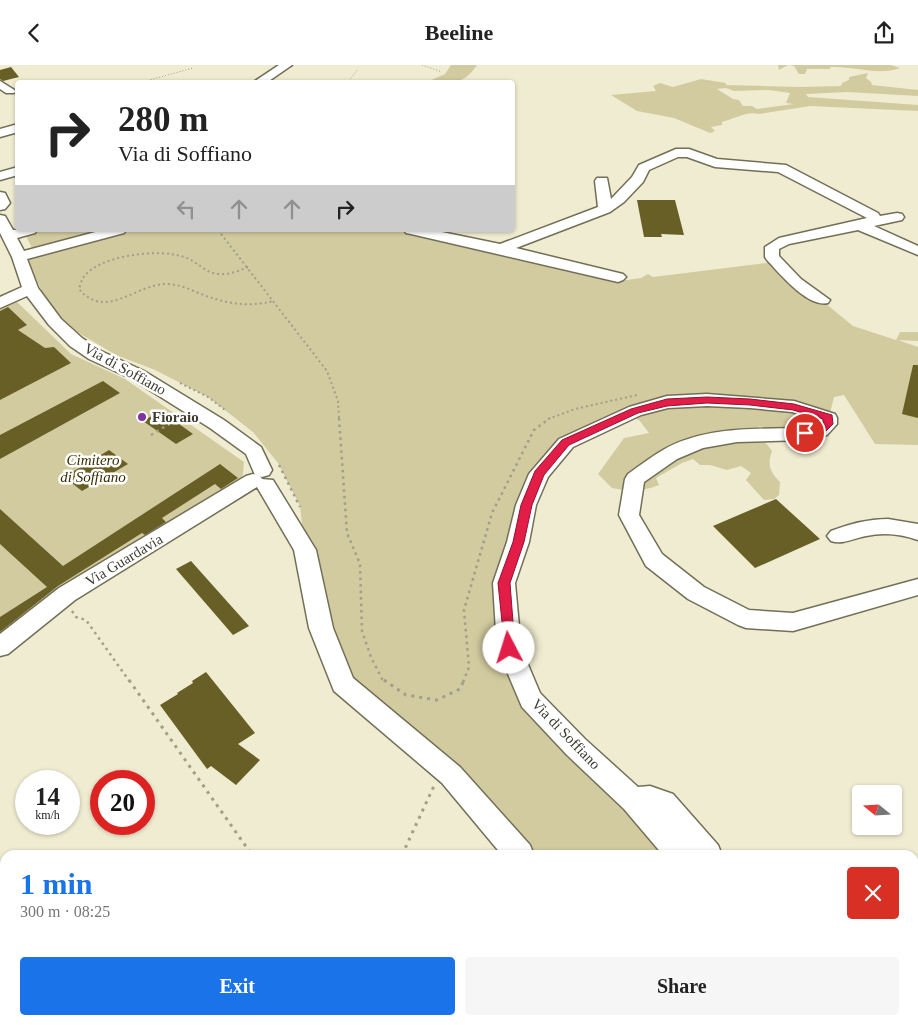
<!DOCTYPE html>
<meta charset="utf-8">
<style>
body{margin:0;font-family:Georgia,serif;background:#f6f6f6;color:#222;height:100vh;display:flex;flex-direction:column;font-size:19px;white-space:nowrap}
*{box-sizing:border-box;margin:0}
p{font-size:16px;color:#767676}
.icon{flex:none;width:28px;height:28px;fill:none;stroke:currentColor;stroke-width:2;stroke-linecap:round;stroke-linejoin:round}
.map{position:relative;flex:1;overflow:hidden}
.drawer{position:absolute;left:0px;top:785px;width:919px;height:175px;display:flex;flex-direction:column;background:#fff;border-radius:15px 15px 0 0;box-shadow:0 1px 4px #0004}
.drawer>*{flex:none}
.hud{position:absolute;left:15px;top:15px;width:500px;height:152px;border-radius:5px;box-shadow:0 1px 4px #0004;background:#fff;color:#222;overflow:hidden}
.needle{width:32px;rotate:288deg}
.tools{position:absolute;left:852px;top:720px;display:grid;gap:10px}
.tools a{display:grid;place-items:center;width:50px;height:50px;border-radius:5px;background:#fff;box-shadow:0 1px 4px #0004;font-size:25px}
.speed{position:absolute;left:15px;top:705px;display:flex;gap:10px;font-size:25px;font-weight:700;text-align:center}
.speed>*{display:grid;place-content:center;width:65px;height:65px;border-radius:50%;background:#fff;box-shadow:0 1px 4px #0004;line-height:1}
.speed small{font-size:12px;font-weight:400}
.speed .limit{border:8px solid #d22;background:#fff;color:#111}
.pin{position:absolute;display:grid;place-items:center;width:42px;height:42px;color:#fff;margin:-21px;border:2px solid #fff;border-radius:50%;box-shadow:0 1px 5px #0007}
.me{position:absolute;width:55px;margin:-28px;rotate:355deg;stroke-linejoin:round;filter:drop-shadow(0 0 4px #0008)}
.turn{display:flex;align-items:center;gap:18px;height:105px;padding:0 20px;font-size:22px}
.turn .icon{width:65px;height:65px;stroke-width:2.5}
.turn b{display:block;font-size:35px;line-height:42px}
.lanes{display:flex;align-items:center;height:48px;padding:0 20px;background:#0003;justify-content:center;gap:25px;direction:ltr}
.lanes .off{opacity:.35}
.round{display:grid;place-items:center;flex:none;width:52px;height:52px;border-radius:5px;background:#f6f6f6}
.summary{display:flex;align-items:center;justify-content:space-between;height:85px;padding:0 20px}
h1{font-size:30px;font-weight:800;line-height:38px;color:#1a73e8}
.button{display:flex;gap:10px;margin-top:auto;padding:10px 20px}
.button a{flex:1;height:58px;border-radius:5px;background:#1a73e8;color:#fff;font-size:20px;font-weight:800;line-height:58px;text-align:center}
.button a+a{background:#f6f6f6;color:#222}
header{display:flex;justify-content:space-between;align-items:center;height:65px;padding:0 20px;background:#fff;font-size:22px;font-weight:800}
.map>svg:first-child{display:block}
.green{fill:#d2cba0;fill-rule:evenodd}
.building{fill:#685f26}
.lines{fill:none;stroke-linecap:round;stroke-linejoin:round}
.minor-casing{stroke:#726f57;stroke-width:3}
.path-far3{stroke:#a19e8a;stroke-width:1;stroke-dasharray:1 2;stroke-linecap:butt}
.path-far2{stroke:#a19e8a;stroke-width:2;stroke-dasharray:2 3;stroke-linecap:butt}
.path-far1{stroke:#a19e8a;stroke-width:2.5;stroke-dasharray:2.5 4;stroke-linecap:butt}
.path{stroke:#a19e8a;stroke-width:3;stroke-dasharray:3 5;stroke-linecap:butt}
.minor{fill:#fff;fill-rule:evenodd}
.route{fill:#e11d48;stroke:#92132f}
.poi-dot{fill:#8231a1;stroke:#fff;stroke-width:2}
.labels{text-anchor:middle;dominant-baseline:central;stroke-width:5;stroke-linejoin:round;paint-order:stroke}
.street-label{font-size:15px;fill:#3d3c31;stroke:#fff}
.poi-label{font-size:15px;font-weight:bold;fill:#3d3c31;stroke:#fff;text-anchor:start}
.park-label{font-size:15px;font-style:italic;fill:#362e00;stroke:#fff}
</style>
<header><svg class="icon" aria-label="back" viewBox="0 0 24 24"><path d="M15 5l-7 7 7 7"/></svg>Beeline<svg class="icon" aria-label="share" viewBox="0 0 24 24"><path d="M12 15V3M7 8l5-5 5 5M5 13v7h14v-7"/></svg></header>
<div class="map">
<svg width="918" height="960" viewBox="0 0 918 960">
<rect width="100%" height="100%" fill="#f0ecd1"/>
<g class="green">
<path d="M451 0H477C463 21 450 18 427 17L445 9Z"/>
<path d="M778 0H891L900 3C879 11 853 1 831 2L829 4H807L805 9H799L794 1 788 0 779 5Z"/>
<path d="M868 8 866 13 871 17 872 20 918 25V31L847 27 806 29 808 32 918 40V46L810 41 759 49C747 46 734 54 722 57V60L711 62 715 66 710 68 674 53 637 46 611 30 656 26 653 21 660 18 673 22 701 14 726 18V20L801 22 841 21 842 18 849 15V12ZM726 23 734 26 768 25 790 28 786 38 794 39 757 44 752 41H743L739 35 733 34 717 24Z"/>
<polygon points="23,165 110,165 33,185"/>
<path d="M129 165H410L627 215 641 213 648 209 653 212 775 197 853 261 896 275 900 267H918V276L898 275 918 282V380L875 379 844 330 834 332 830 348 816 361H810L803 366 790 361 788 371 759 361 761 371 749 374 751 378 765 377 772 386C767 400 770 407 780 417L779 430 774 434 764 435 746 415 751 408 741 401 727 405 710 400H700L693 394 682 398 656 413 659 420C642 427 629 426 612 423L598 409 624 373 649 368 639 355 627 350 566 378 539 409 504 518 531 635 681 790H520L343 619 305 485 300 441 278 398 253 367 208 332 155 305 116 290 67 261 51 244 26 194 34 188Z"/>
<polygon points="16,236 71,289 125,314 244,397 243,409 240,415 0,576 0,244"/>
<polygon points="918,898 918,960 859,960 863,955 914,955 914,899"/>
<polygon points="738,955 793,955 801,960 736,960"/>
</g>
<g class="building">
<polygon points="11,2 19,12 3,16 0,14 0,5"/>
<polygon points="637,135 675,135 684,170 661,169 662,172 644,172"/>
<polygon points="8,242 27,260 18,265 45,283 54,282 71,298 0,335 0,246"/>
<polygon points="913,300 918,300 918,353 902,349"/>
<polygon points="103,316 120,328 0,394 0,370"/>
<polygon points="159,347 168,351 193,369 176,379 143,356"/>
<polygon points="109,385 128,399 82,426 64,412"/>
<polygon points="220,399 238,413 221,424 215,419 162,453 166,457 145,470 142,468 58,521 0,567 0,552 47,522 0,479 0,444 63,501"/>
<polygon points="776,434 820,474 755,503 713,461"/>
<polygon points="191,496 249,561 233,570 176,504"/>
<polygon points="206,607 255,668 238,679 260,695 236,720 211,701 207,704 160,640 178,629 177,628 193,618 192,616"/>
</g>
<g class="lines">
<defs>
<g id="minor">
<polygon points="279,0 292,0 266,18 252,18"/>
<polygon points="0,16 16,26 14,28 6,28 0,24"/>
<polygon points="18,59 18,67 0,72 0,64"/>
<path d="M676 84H689L717 94 786 100 878 148 880 151 897 148 902 149 904 152 902 155 874 161 918 181V190L858 165 789 179 779 184V191L801 214 830 235 828 238C808 243 779 208 767 195L765 192V182L779 173 867 153 778 107 715 102 687 92H678L649 105 643 117 624 137 610 147 516 183 623 209 626 212 623 215 618 217 411 169 406 168 404 165H432L500 179 598 142 595 116 597 113H607L611 134 632 112 639 100Z"/>
<polygon points="18,102 18,110 0,115 0,107"/>
<polygon points="0,127 5,128 10,138 5,144 0,145"/>
<polygon points="0,150 5,151 13,165 37,165 35,168 17,173 24,186 103,165 126,165 124,168 27,194 38,223 61,254 82,273 101,286 144,306 224,355 261,382 272,405 269,410 262,412 255,410 246,389 210,363 132,314 89,294 70,281 49,260 27,231 0,243 0,232 22,222 12,192 0,168"/>
<path d="M707 329 794 336 835 349 837 353V359L827 370 805 375 737 377 703 383 677 394 644 417 639 450 662 489 704 522 749 545 793 548 918 514V530L793 566 746 563 738 560 688 534 646 501 619 450 625 414 628 409C639 401 651 392 663 385 705 361 758 364 805 363L814 361 819 356 792 347 750 343 707 341 668 343 641 350 573 382 548 412 536 440 529 477 515 518 521 583 540 628 585 674 638 722 650 721 673 729 718 780 722 790H663L624 744 567 690 522 642 497 583 493 518 507 477 516 440 529 409 559 374 629 342 667 331Z"/>
<polygon points="253,409 260,411 262,414 273,415 316,485 333,563 353,613 460,702 530,780 534,790 502,790 442,718 334,626 309,563 294,485 257,422 75,535 8,589 0,591 0,569 59,523 246,411"/>
<path d="M888 454 918 459V475C901 469 884 467 866 471 854 473 843 480 831 476L827 471 831 466C849 459 868 454 888 454Z"/>
<polygon points="493,955 528,955 526,960 491,960"/>
</g>
</defs>
<use href="#minor" class="minor-casing"/>
<g class="path-far3">
<polyline points="422,0 442,7"/>
<polyline points="139,18 193,3"/>
<polyline points="347,18 358,4"/>
</g>
<g class="path-far2">
<polyline points="218,165 327,306 338,336 339,354"/>
<path d="M248 202C239 206 229 210 218 209 205 208 197 196 184 192 160 183 98 190 83 213 81 216 80 221 79 224 106 256 135 219 167 219 177 219 187 223 196 227 223 238 245 243 274 236"/>
<polyline points="180,318 208,332 225,345"/>
<polyline points="177,354 180,352"/>
<polyline points="548,354 575,344 637,330"/>
</g>
<g class="path-far1">
<polyline points="339,353 347,468 360,499 362,566 371,592 382,614 386,617"/>
<polyline points="151,370 179,353"/>
<polyline points="279,400 300,442"/>
<polyline points="72,546 76,552 86,555 130,617"/>
<polyline points="463,617 469,602 464,545 492,448 534,365 550,353"/>
</g>
<g class="path">
<polyline points="129,615 252,790"/>
<polyline points="384,615 406,630 437,635 460,624 464,615"/>
<polyline points="402,790 434,721"/>
</g>
<use href="#minor" class="minor"/>
</g>
<polygon class="route" points="707,332 750,334 794,339 832,350 833,359 824,368 805,372 800,368 802,366 817,363 823,358 823,354 793,345 750,340 707,338 667,341 638,348 569,380 544,410 532,440 524,477 510,518 515,583 514,586 505,586 498,518 513,477 521,440 535,406 562,375 631,344 667,334"/>
<circle class="poi-dot" cx="142" cy="352" r="5"/>
<g class="labels">
<g class="street-label">
<text transform="translate(125 304) rotate(29)">Via di Soffiano</text>
<text transform="translate(124 495) rotate(-31)">Via Guardavia</text>
<text transform="translate(566 669) rotate(46)">Via di Soffiano</text>
</g>
<g class="poi-label">
<text x="152" y="352">Fioraio</text>
</g>
<g class="park-label">
<text x="93" y="395">Cimitero<tspan x="93" dy="17">di Soffiano</tspan></text>
</g>
</g>
</svg>
<div class="tools">
<a><svg class="needle" viewBox="-14 -14 28 28"><path d="M0-13l5 13h-10z" fill="#e53935"/><path d="M0 13l5-13h-10z" fill="#767676"/></svg></a>
</div>
<div class="speed"><div>14<small>km/h</small></div><div class="limit">20</div></div>
<div class="pin" style="left:805px;top:368px;background:#d93025"><svg class="icon" aria-label="arrive" viewBox="0 0 24 24"><path d="M6 21V4h12l-3 4 3 4H6"/></svg></div>
<svg class="me" style="left:509px;top:583px" viewBox="-20 -20 40 40"><circle r="19" fill="#fff"/><path d="M0-13L10 11 0 6-10 11z" fill="#e11d48"/></svg>
<div class="hud">
<div class="turn"><svg class="icon" aria-label="right" viewBox="0 0 24 24"><path d="M7 20v-9h11M14 6l5 5-5 5"/></svg><div><b>280 m</b>Via di Soffiano</div></div>
<div class="lanes"><svg class="icon off" aria-label="left" viewBox="0 0 24 24"><path d="M17 20v-9H6M10 6l-5 5 5 5"/></svg><svg class="icon off" aria-label="ahead" viewBox="0 0 24 24"><path d="M12 20V5M6 11l6-6 6 6"/></svg><svg class="icon off" aria-label="ahead" viewBox="0 0 24 24"><path d="M12 20V5M6 11l6-6 6 6"/></svg><svg class="icon" aria-label="right" viewBox="0 0 24 24"><path d="M7 20v-9h11M14 6l5 5-5 5"/></svg></div>
</div>
<section class="drawer">
<div class="summary"><div><h1>1 min</h1><p>300 m · 08:25</p></div><a class="round" style="background:#d93025;color:#fff"><svg class="icon" aria-label="close" viewBox="0 0 24 24"><path d="M6 6l12 12M18 6L6 18"/></svg></a></div>
<div class="button"><a>Exit</a><a>Share</a></div>
</section>
</div>
